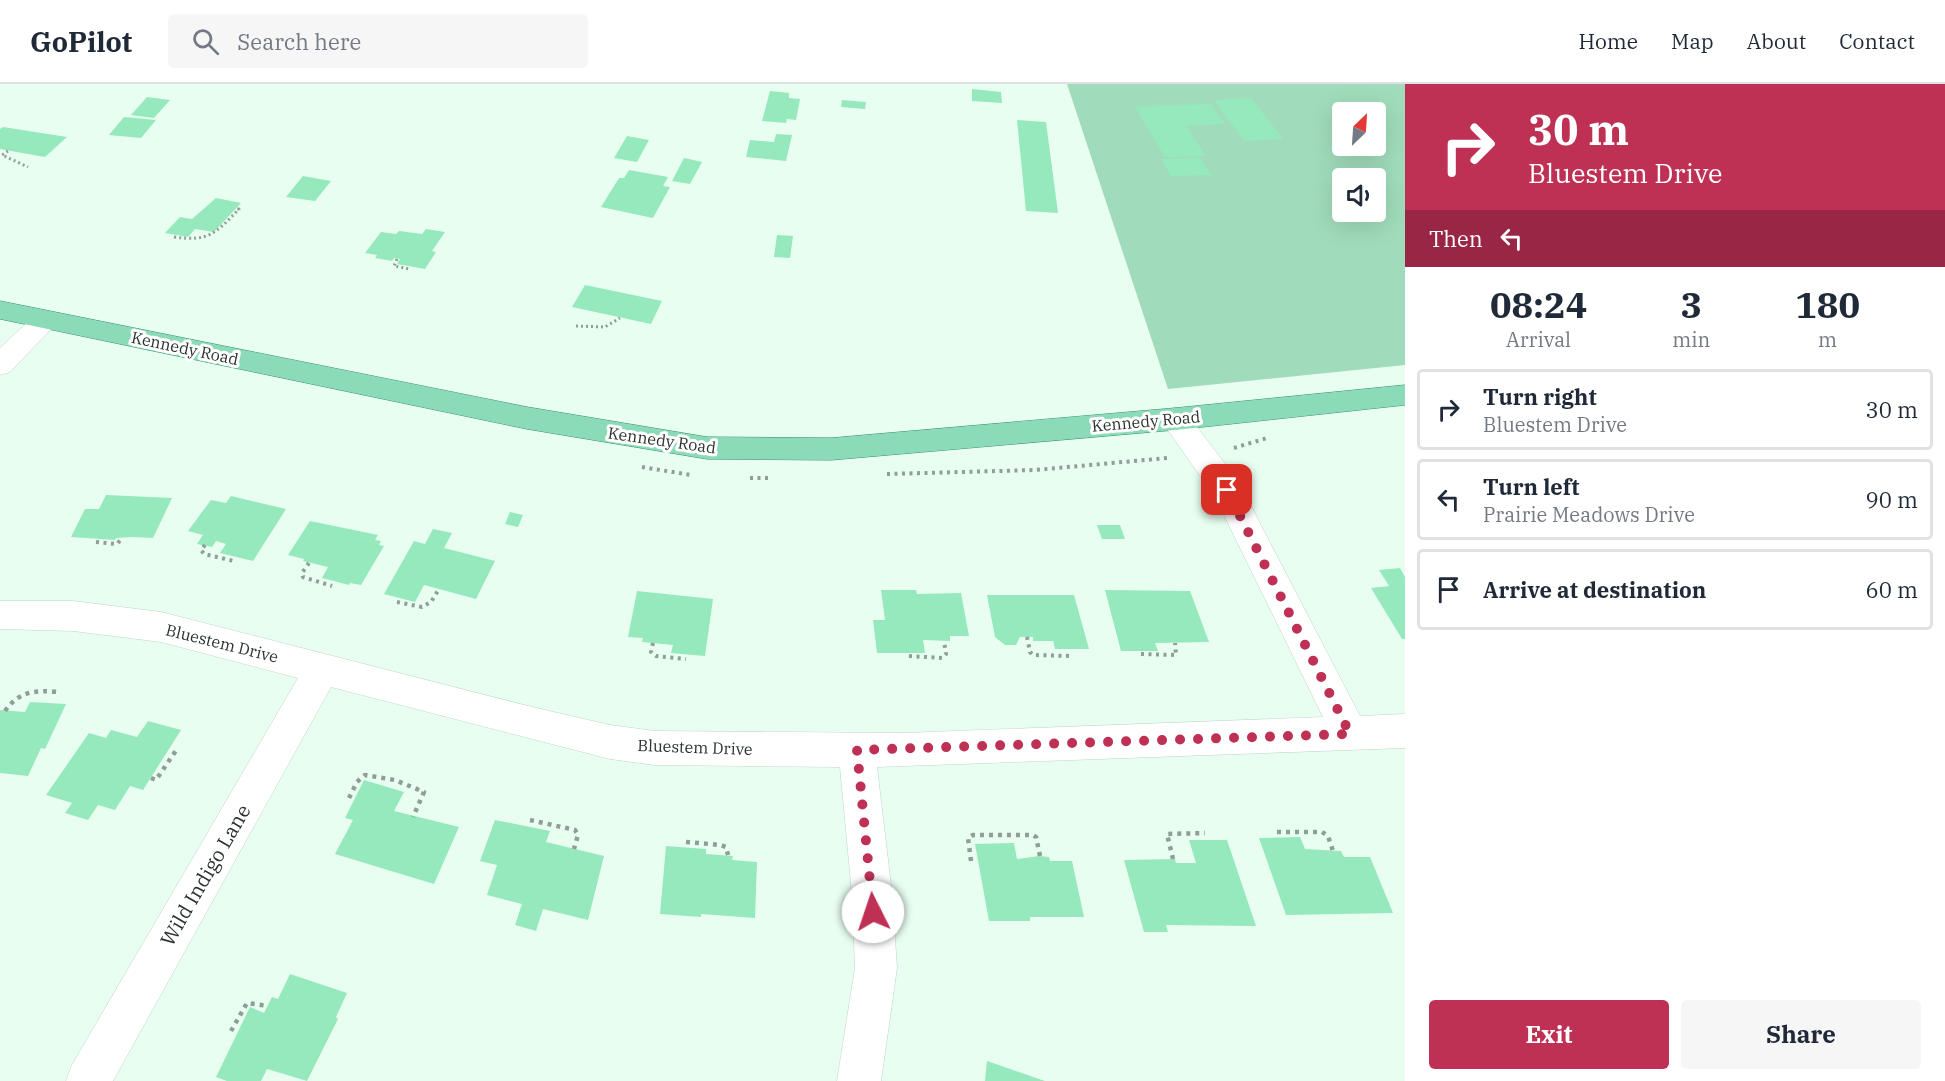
<!DOCTYPE html>
<style>
body{margin:0;font-family:"IBM Plex Serif",serif;background:#f6f6f7;color:#1f2937;height:100vh;display:flex;flex-direction:column;font-size:22px;white-space:nowrap}
*{box-sizing:border-box;margin:0}
p{font-size:20px;color:#747a83}
.icon{flex:none;width:33px;height:33px;fill:none;stroke:currentColor;stroke-width:2;stroke-linecap:round;stroke-linejoin:round}
.map{position:relative;flex:1;overflow:hidden}
.details{display:flex;flex-direction:column;background:#fff;width:540px}
.details>*{flex:none}
.hud{background:#bf3055;color:#fff;overflow:hidden}
.needle{width:39px;rotate:25deg}
.buttons{position:absolute;left:1332px;top:18px;display:grid;gap:12px}
.buttons a{display:grid;place-items:center;width:54px;height:54px;border-radius:6px;background:#fff;box-shadow:0 6px 24px #0002;font-size:30px}
.pin{position:absolute;display:grid;place-items:center;width:51px;height:51px;color:#fff;margin:-26px;border-radius:12px;box-shadow:0 3px 9px #0006}
.me{position:absolute;width:66px;margin:-33px;rotate:356deg;stroke-linejoin:round;filter:drop-shadow(0 0 4px #0008)}
.turn{display:flex;align-items:center;gap:21px;height:126px;padding:0 24px;font-size:27px}
.turn .icon{width:78px;height:78px;stroke-width:2.5}
.turn b{display:block;font-size:42px;line-height:51px}
.then{display:flex;align-items:center;height:57px;padding:0 24px;background:#0003;gap:12px;font-size:22px}
.eta{display:flex;justify-content:space-evenly;align-items:center;height:102px;text-align:center}
.eta b{font-size:36px;font-weight:700;line-height:42px}
.cta{display:flex;gap:12px;margin-top:auto;padding:12px 24px}
.cta a{flex:1;height:69px;border-radius:6px;background:#bf3055;color:#fff;font-size:24px;font-weight:700;line-height:69px;text-align:center}
.cta a+a{background:#f6f6f7;color:#1f2937}
ul{padding:0;list-style:none}
li{display:flex;align-items:center;gap:18px;height:81px;margin:0 12px 9px;padding:0 12px;border:3px solid #e0e1e3;border-radius:6px}
li div{flex:1}
li b{display:block;font-size:22px}
li em{font-style:normal}
header{display:flex;align-items:center;gap:36px;box-sizing:border-box;height:84px;padding:0 30px;background:#fff;border-bottom:2px solid #e0e1e3}
header strong{font-size:28px}
nav{display:flex;gap:33px;margin-inline-start:auto;font-size:21px}
.search{width:420px;height:54px;background:#f6f6f7;display:flex;align-items:center;gap:15px;box-sizing:border-box;padding:0 21px;border-radius:6px;color:#747a83;font-size:22px}
main{display:flex;flex:1;min-height:0}
.map>svg:first-child{display:block}
.green{fill:#a0dcbb;fill-rule:evenodd}
.building{fill:#95e9bd}
.lines{fill:none;stroke-linecap:round;stroke-linejoin:round}
.minor-casing{stroke:#bfd5c9;stroke-width:1}
.major-casing{stroke:#379069;stroke-width:1}
.path-far2{stroke:#8f9f96;stroke-width:3;stroke-dasharray:2 3;stroke-linecap:butt}
.path-far1{stroke:#8f9f96;stroke-width:4;stroke-dasharray:3 4.5;stroke-linecap:butt}
.path{stroke:#8f9f96;stroke-width:4.5;stroke-dasharray:4 5;stroke-linecap:butt}
.minor{fill:#fff;fill-rule:evenodd}
.major{fill:#8bdab8;fill-rule:evenodd}
.route{stroke:#bf3055;stroke-width:10;stroke-dasharray:0 18}
.labels{text-anchor:middle;dominant-baseline:central;stroke-width:6;stroke-linejoin:round;paint-order:stroke}
.street-label{font-size:16px;fill:#2a332e;stroke:#fff}
.near-street-label{font-size:20px;fill:#2a332e;stroke:#fff}
</style>
<header>
<strong>GoPilot</strong>
<div class="search"><svg class="icon" aria-label="search" viewBox="0 0 24 24"><circle cx="10" cy="10" r="6"/><path d="M15 15l6 6"/></svg>Search here</div>
<nav><a>Home</a><a>Map</a><a>About</a><a>Contact</a></nav>
</header>
<main>
<div class="map">
<svg width="1405" height="997" viewBox="0 0 1405 997">
<rect width="100%" height="100%" fill="#e8fef1"/>
<path class="green" d="M1067 0H1405V281L1168 305ZM1342 28H1376V62H1342ZM1342 94H1376V128H1342Z"/>
<g class="building">
<polygon points="972,5 1001,8 1002,19 972,17"/>
<polygon points="770,7 789,9 789,14 800,15 796,36 787,35 786,39 762,37"/>
<polygon points="147,13 170,16 154,34 131,31"/>
<polygon points="1251,14 1283,55 1244,57 1214,16"/>
<polygon points="842,16 866,18 865,25 841,23"/>
<polygon points="1211,20 1225,40 1186,42 1206,72 1165,73 1135,23"/>
<polygon points="124,33 156,36 141,54 109,51"/>
<polygon points="1017,36 1046,38 1058,129 1026,127"/>
<polygon points="3,43 67,53 45,73 39,72 0,65 0,45"/>
<polygon points="776,50 792,51 786,77 746,73 750,56 774,58"/>
<polygon points="627,52 649,56 637,78 614,74"/>
<polygon points="684,74 702,78 690,100 672,97"/>
<polygon points="1200,74 1211,91 1171,92 1161,75"/>
<polygon points="629,86 668,93 663,102 670,103 653,134 601,123 619,94 624,94"/>
<polygon points="303,92 331,97 315,117 286,113"/>
<polygon points="216,114 241,119 214,148 195,145 188,153 165,149 180,133 192,135"/>
<polygon points="426,145 445,148 432,167 436,168 425,185 397,180 400,175 394,174 392,177 375,174 377,171 365,169 381,148 396,150 399,147 422,150"/>
<polygon points="777,151 793,152 790,174 774,173"/>
<polygon points="585,201 662,217 651,240 572,223"/>
<polygon points="106,411 172,414 153,454 132,453 116,454 115,456 71,453 85,425 99,425"/>
<polygon points="231,412 286,425 253,477 220,469 226,460 216,457 212,463 197,460 203,451 188,447 211,416 226,419"/>
<polygon points="510,428 523,431 518,443 505,440"/>
<polygon points="310,437 378,451 375,456 381,457 379,461 384,462 361,501 350,499 349,501 322,494 328,483 303,477 304,475 288,471"/>
<polygon points="1097,441 1120,441 1125,455 1102,455"/>
<polygon points="433,445 452,449 444,464 495,477 476,515 424,501 415,518 384,510 414,457 425,460"/>
<polygon points="1400,484 1405,493 1405,555 1402,555 1371,504 1389,502 1379,486"/>
<polygon points="881,506 916,506 917,510 961,509 969,552 950,552 950,557 923,556 925,569 877,569 873,536 885,536"/>
<polygon points="1105,506 1190,507 1209,558 1155,559 1158,567 1121,567"/>
<polygon points="637,507 713,515 705,572 671,569 673,561 642,558 643,554 628,553"/>
<polygon points="987,511 1074,511 1089,565 1055,565 1053,557 1033,557 1033,553 1020,553 1016,561 1005,561 995,553"/>
<polygon points="30,618 66,620 45,665 41,664 28,692 0,689 0,626 25,628"/>
<polygon points="148,637 181,646 143,706 130,702 115,726 98,721 88,736 65,729 72,719 46,711 89,649 106,654 111,646 137,653"/>
<polygon points="364,696 404,708 394,727 459,743 434,800 335,770 353,736 345,734"/>
<polygon points="495,736 550,747 546,758 604,772 588,836 543,825 536,847 515,841 522,820 487,811 497,781 480,777"/>
<polygon points="1300,753 1305,765 1341,767 1344,773 1370,773 1393,829 1286,831 1259,754"/>
<polygon points="1189,756 1227,756 1256,842 1166,841 1168,848 1144,848 1124,776 1175,775 1176,779 1196,779"/>
<polygon points="1014,759 1017,775 1040,772 1049,773 1050,777 1072,777 1084,833 1030,833 1030,837 989,837 975,760"/>
<polygon points="666,762 706,765 706,770 733,772 732,776 757,778 755,834 701,830 701,833 660,830"/>
<polygon points="290,890 347,909 336,933 338,935 307,997 267,985 261,997 227,997 216,993 250,923 264,929 272,913 278,915"/>
<polygon points="987,977 1045,997 985,997"/>
</g>
<g class="lines">
<defs>
<g id="minor">
<polygon points="45,227 54,230 58,236 54,242 10,288 0,291 0,264 36,230"/>
<polygon points="1175,324 1185,327 1238,397 1360,632 1405,630 1405,664 877,683 892,810 897,884 881,997 837,997 855,884 852,810 840,683 655,681 610,675 331,603 113,997 66,997 72,981 298,594 161,558 73,547 0,545 0,517 73,517 161,528 528,622 610,641 655,647 903,649 1323,633 1215,413 1160,335 1165,327"/>
</g>
<polygon id="major" points="0,217 527,323 707,353 831,354 1175,324 1405,301 1405,321 1175,346 831,376 707,375 527,345 0,235"/>
</defs>
<use href="#minor" class="minor-casing"/>
<use href="#major" class="major-casing"/>
<g class="path-far2">
<polyline points="8,67 2,71 28,83"/>
<path d="M174 153C209 158 216 149 239 125H235"/>
<polyline points="397,175 394,182 410,185"/>
<polyline points="576,242 605,243 620,234"/>
</g>
<g class="path-far1">
<polyline points="1234,364 1267,354"/>
<polyline points="642,383 691,391"/>
<polyline points="887,390 1035,386 1167,374"/>
<polyline points="750,394 769,394"/>
<polyline points="96,458 117,460 122,454"/>
<polyline points="205,461 201,466 204,470 234,477"/>
<polyline points="309,479 302,489 303,493 332,502"/>
<polyline points="397,518 422,523 431,518 439,505"/>
<polyline points="1027,553 1030,568 1033,571 1073,572"/>
<polyline points="653,559 651,568 656,572 686,575"/>
<polyline points="1141,570 1176,571 1175,559"/>
<polyline points="909,572 942,574 946,570 944,557"/>
</g>
<g class="path">
<path d="M5 627C19 607 35 606 58 608"/>
<polyline points="151,694 156,696 177,665"/>
<polyline points="349,714 357,698 365,691 395,696 424,708 413,733"/>
<polyline points="530,736 575,746 578,751 574,765"/>
<polyline points="1277,748 1322,748 1328,752 1333,767"/>
<polyline points="686,758 721,761 726,763 728,771"/>
<polyline points="1173,775 1167,750 1205,749"/>
<polyline points="971,777 968,754 973,751 1033,751 1036,753 1040,772"/>
<polyline points="231,947 247,919 268,922"/>
</g>
<use href="#minor" class="minor"/>
<use href="#major" class="major"/>
</g>
<g class="lines">
<polyline class="route" points="873,828 857,666 1350,650 1227,406"/>
</g>
<g class="labels">
<g class="street-label">
<text transform="translate(185 264) rotate(12)">Kennedy Road</text>
<text transform="translate(1146 337) rotate(-5)">Kennedy Road</text>
<text transform="translate(662 356) rotate(8)">Kennedy Road</text>
<text transform="translate(222 559) rotate(14)">Bluestem Drive</text>
<text transform="translate(695 663) rotate(2)">Bluestem Drive</text>
</g>
<g class="near-street-label">
<text transform="translate(205 791) rotate(-60)">Wild Indigo Lane</text>
</g>
</g>
</svg>
<div class="buttons">
<a><svg class="needle" viewBox="-14 -14 28 28"><path d="M0-13l5 13h-10z" fill="#e53935"/><path d="M0 13l5-13h-10z" fill="#747a83"/></svg></a>
<a><svg class="icon" aria-label="sound" viewBox="0 0 24 24"><path d="M4 9h4l5-4v14l-5-4H4zM17 9q2 3 0 6"/></svg></a>
</div>
<div class="pin" style="left:1227px;top:406px;background:#d93025"><svg class="icon" aria-label="arrive" viewBox="0 0 24 24"><path d="M6 21V4h12l-3 4 3 4H6"/></svg></div>
<svg class="me" style="left:873px;top:828px" viewBox="-20 -20 40 40"><circle r="19" fill="#fff"/><path d="M0-13L10 11 0 6-10 11z" fill="#bf3055"/></svg>
</div>
<section class="details">
<div class="hud">
<div class="turn"><svg class="icon" aria-label="right" viewBox="0 0 24 24"><path d="M7 20v-9h11M14 6l5 5-5 5"/></svg><div><b>30 m</b>Bluestem Drive</div></div>
<div class="then">Then<svg class="icon" aria-label="left" viewBox="0 0 24 24"><path d="M17 20v-9H6M10 6l-5 5 5 5"/></svg></div>
</div>
<div class="eta">
<div><b>08:24</b><p>Arrival</p></div>
<div><b>3</b><p>min</p></div>
<div><b>180</b><p>m</p></div>
</div>
<ul>
<li><svg class="icon" aria-label="right" viewBox="0 0 24 24"><path d="M7 20v-9h11M14 6l5 5-5 5"/></svg><div><b>Turn right</b><p>Bluestem Drive</p></div><em>30 m</em></li>
<li><svg class="icon" aria-label="left" viewBox="0 0 24 24"><path d="M17 20v-9H6M10 6l-5 5 5 5"/></svg><div><b>Turn left</b><p>Prairie Meadows Drive</p></div><em>90 m</em></li>
<li><svg class="icon" aria-label="arrive" viewBox="0 0 24 24"><path d="M6 21V4h12l-3 4 3 4H6"/></svg><div><b>Arrive at destination</b></div><em>60 m</em></li>
</ul>
<div class="cta"><a>Exit</a><a>Share</a></div>
</section>
</main>
